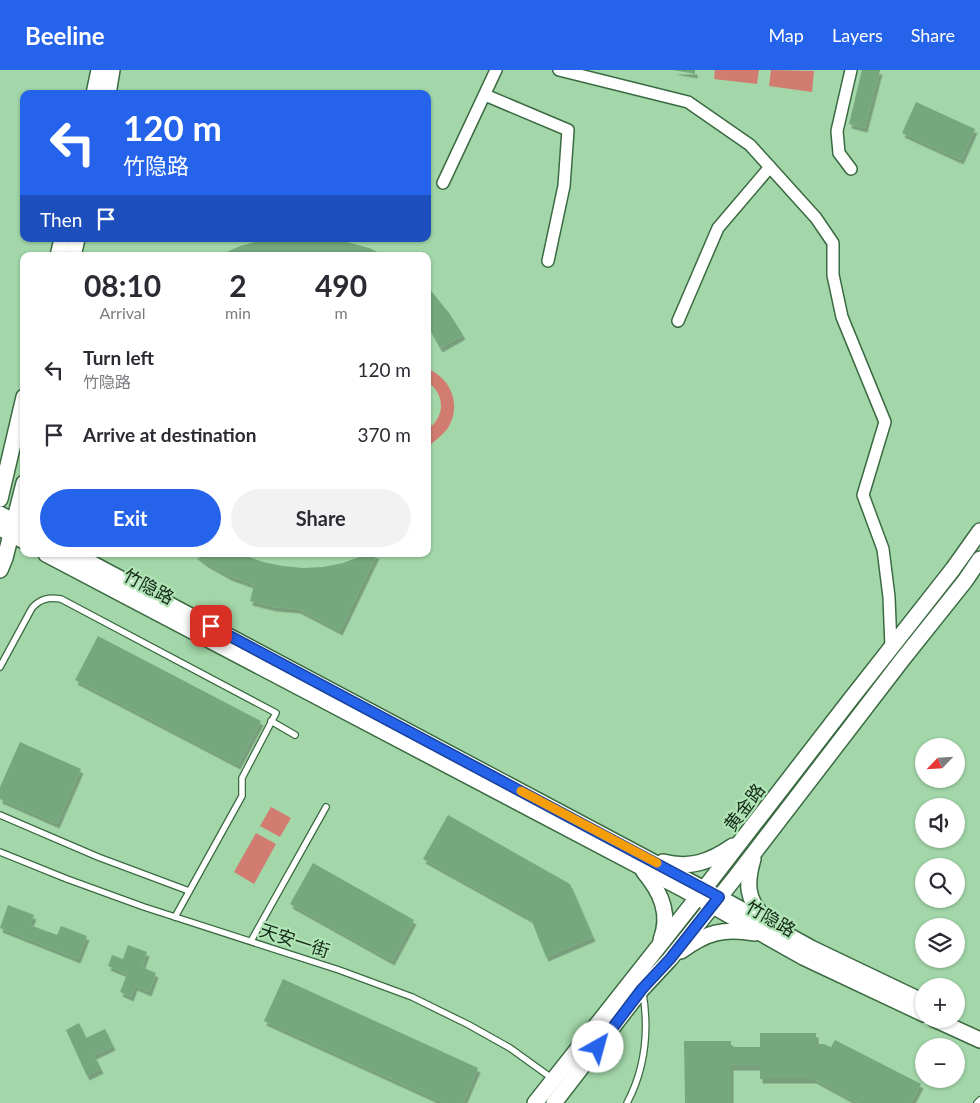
<!DOCTYPE html>
<meta charset="utf-8">
<style>
body{margin:0;font-family:Lato,"Noto Sans SC",sans-serif;background:#f2f2f3;color:#2b2b33;height:100vh;display:flex;flex-direction:column;font-size:19px;white-space:nowrap}
*{box-sizing:border-box;margin:0}
p{font-size:16px;color:#7c7c81}
.icon{flex:none;width:28px;height:28px;fill:none;stroke:currentColor;stroke-width:2;stroke-linecap:round;stroke-linejoin:round}
.map{position:relative;flex:1;overflow:hidden}
.side{position:absolute;left:20px;top:182px;width:411px;height:305px;display:flex;flex-direction:column;background:#fff;border-radius:10px;box-shadow:0 1px 4px #0004}
.side>*{flex:none}
.guide{position:absolute;left:20px;top:20px;width:411px;height:152px;border-radius:10px;box-shadow:0 1px 4px #0004;background:#2563eb;color:#fff;overflow:hidden}
.needle{width:32px;rotate:245deg}
.controls{position:absolute;left:915px;top:668px;display:grid;gap:10px}
.controls a{display:grid;place-items:center;width:50px;height:50px;border-radius:50%;background:#fff;box-shadow:0 1px 4px #0004;font-size:25px}
.pin{position:absolute;display:grid;place-items:center;width:42px;height:42px;color:#fff;margin:-21px;border-radius:10px;box-shadow:0 2px 8px #0006}
.me{position:absolute;width:55px;margin:-28px;rotate:38deg;stroke-linejoin:round;filter:drop-shadow(0 0 4px #0008)}
.turn{display:flex;align-items:center;gap:18px;height:105px;padding:0 20px;font-size:22px}
.turn .icon{width:65px;height:65px;stroke-width:2.5}
.turn b{display:block;font-size:35px;line-height:42px}
.then{display:flex;align-items:center;height:48px;padding:0 20px;background:#0003;gap:10px;font-size:19px}
.eta{display:flex;justify-content:space-evenly;align-items:center;height:85px;text-align:center}
.eta b{font-size:30px;font-weight:700;line-height:35px}
.cta{display:flex;gap:10px;margin-top:auto;padding:10px 20px}
.cta a{flex:1;height:58px;border-radius:30px;background:#2563eb;color:#fff;font-size:20px;font-weight:700;line-height:58px;text-align:center}
.cta a+a{background:#f2f2f3;color:#2b2b33}
ul{padding:0;list-style:none}
li{display:flex;align-items:center;gap:15px;height:65px;padding:0 20px}
li div{flex:1}
li b{display:block;font-size:19px}
li em{font-style:normal}
header{display:flex;align-items:center;gap:30px;box-sizing:border-box;height:70px;padding:0 25px;background:#2563eb;color:#fff}
header strong{font-size:24px}
nav{display:flex;gap:28px;margin-inline-start:auto;font-size:18px}
.map>svg:first-child{display:block}
.pitch{fill:#d27b70}
.building{fill:#75a87c;filter:url(#shadow)}
.lines{fill:none;stroke-linecap:round;stroke-linejoin:round}
.lane-casing{stroke:#3a6a41;stroke-width:8}
.street-casing{stroke:#3a6a41;stroke-width:14}
.secondary-casing{stroke:#3a6a41;stroke-width:18}
.lane{stroke:#fff;stroke-width:5.5}
.street{stroke:#fff;stroke-width:11}
.secondary{stroke:#fff;stroke-width:15}
.route-casing{stroke:#184099;stroke-width:12}
.route{stroke:#2563eb;stroke-width:9}
.slow{stroke:#f59e0b;stroke-width:9}
.labels{text-anchor:middle;dominant-baseline:central;stroke-width:4.5;stroke-linejoin:round;paint-order:stroke}
.street-label{font-size:18px;fill:#152918;stroke:#b0e4b6}
</style>
<header>
<strong>Beeline</strong>
<nav><a>Map</a><a>Layers</a><a>Share</a></nav>
</header>
<div class="map">
<svg width="980" height="1033" viewBox="0 0 980 1033">
<defs>
<filter id="shadow"><feDropShadow dx="2.5" dy="4.5" stdDeviation="0" flood-color="#0004"/></filter>
</defs>
<rect width="100%" height="100%" fill="#a3d7a9"/>
<g class="pitch">
<polygon points="715,0 759,0 757,14 714,9"/>
<polygon points="771,0 814,1 812,22 769,16"/>
<path d="M428 299C451 308 462 336 448 358 443 365 434 371 428 377V351L432 356C446 342 443 323 428 312Z"/>
<polygon points="271,737 291,748 280,767 260,756"/>
<polygon points="256,763 276,774 254,814 234,802"/>
</g>
<g class="building">
<polygon points="673,0 695,0 695,4"/>
<polygon points="862,0 880,0 865,58 849,54"/>
<polygon points="916,32 975,59 961,90 902,63"/>
<polygon points="266,169 336,169 369,178 386,186 218,186 240,176"/>
<polygon points="428,217 449,243 463,265 440,278 428,256"/>
<polygon points="194,484 240,484 263,492 283,496 303,498 323,497 343,493 367,484 377,484 340,561 298,539 274,537 250,531 254,515 229,506 206,493"/>
<polygon points="98,566 261,651 238,695 75,610"/>
<polygon points="20,672 81,699 57,754 0,729 0,717"/>
<polygon points="448,745 570,814 593,867 546,887 531,849 423,789"/>
<polygon points="313,793 414,850 392,891 290,834"/>
<polygon points="8,835 34,845 30,855 57,865 61,856 87,866 78,889 0,858"/>
<polygon points="128,875 147,882 142,897 156,903 149,922 135,916 131,927 120,922 127,904 108,896 112,885 123,889"/>
<polygon points="283,909 478,998 463,1033 444,1033 264,951"/>
<polygon points="79,953 86,968 105,959 113,976 94,985 101,999 87,1006 66,960"/>
<polygon points="760,963 816,963 816,974 824,974 831,977 835,970 921,1014 911,1033 858,1033 814,1009 760,1009 760,996 731,996 731,1033 685,1033 684,971 731,971 731,977 760,977"/>
</g>
<g class="lines">
<defs>
<g id="lane">
<path d="M0 597 32 538C40 529 48 527 61 529L276 643 242 708V726L175 847"/>
<polyline points="271,651 295,665"/>
<polyline points="0,745 98,787 189,821"/>
<polyline points="0,782 67,809 144,837 339,900 412,927 469,955 510,978 553,1009"/>
<polyline points="251,871 326,737"/>
<path d="M627 1033C645 999 649 961 643 923"/>
<polyline points="977,1033 980,1030"/>
</g>
<g id="street">
<polyline points="559,0 688,32 750,75 816,148 833,173 833,205 842,247 885,352 863,425 883,479 889,527 891,577"/>
<polyline points="851,0 837,61 839,83 851,99"/>
<polyline points="485,25 568,60 564,116 548,191"/>
<polyline points="443,113 496,0"/>
<polyline points="678,251 718,158 770,97"/>
</g>
<g id="secondary">
<polyline points="94,24 99,0"/>
<polyline points="108,24 112,0"/>
<polyline points="58,186 62,169"/>
<polyline points="73,186 77,169"/>
<polyline points="0,429 24,327"/>
<polyline points="0,444 22,456"/>
<polyline points="0,458 24,471"/>
<polyline points="46,484 681,818 803,887 924,944"/>
<polyline points="74,484 704,819 811,878 924,932"/>
<polyline points="0,500 5,488 24,413"/>
<path d="M753 789C746 813 746 830 765 848"/>
<path d="M663 792C690 799 710 792 733 776"/>
<path d="M644 802C661 822 671 844 661 870"/>
<path d="M681 881C707 862 723 858 755 863"/>
<polyline points="934,949 980,970"/>
<polyline points="535,1033 704,819 850,630 953,499 980,461"/>
<polyline points="554,1033 642,919 670,889 734,809 902,590 965,511 980,489"/>
</g>
</defs>
<use href="#lane" class="lane-casing"/>
<use href="#street" class="street-casing"/>
<use href="#secondary" class="secondary-casing"/>
<use href="#lane" class="lane"/>
<use href="#street" class="street"/>
<use href="#secondary" class="secondary"/>
</g>
<g class="lines">
<defs>
<polyline id="route" points="211,556 719,827 670,889 642,919 598,977"/>
</defs>
<use href="#route" class="route-casing"/>
<use href="#route" class="route"/>
<polyline class="slow" points="521,721 657,793"/>
</g>
<g class="labels">
<g class="street-label">
<text transform="translate(149 516) rotate(28)">竹隐路</text>
<text transform="translate(744 737) rotate(-53)">黄金路</text>
<text transform="translate(771 848) rotate(30)">竹隐路</text>
<text transform="translate(295 870) rotate(18)">天安一街</text>
</g>
</g>
</svg>
<div class="controls">
<a><svg class="needle" viewBox="-14 -14 28 28"><path d="M0-13l5 13h-10z" fill="#e53935"/><path d="M0 13l5-13h-10z" fill="#7c7c81"/></svg></a>
<a><svg class="icon" aria-label="sound" viewBox="0 0 24 24"><path d="M4 9h4l5-4v14l-5-4H4zM17 9q2 3 0 6"/></svg></a>
<a><svg class="icon" aria-label="search" viewBox="0 0 24 24"><circle cx="10" cy="10" r="6"/><path d="M15 15l6 6"/></svg></a>
<a><svg class="icon" aria-label="layers" viewBox="0 0 24 24"><path d="M12 4l9 5-9 5-9-5zM3 14l9 5 9-5"/></svg></a>
<a>+</a>
<a>−</a>
</div>
<div class="pin" style="left:211px;top:556px;background:#d93025"><svg class="icon" aria-label="arrive" viewBox="0 0 24 24"><path d="M6 21V4h12l-3 4 3 4H6"/></svg></div>
<svg class="me" style="left:598px;top:977px" viewBox="-20 -20 40 40"><circle r="19" fill="#fff"/><path d="M0-13L10 11 0 6-10 11z" fill="#2563eb"/></svg>
<div class="guide">
<div class="turn"><svg class="icon" aria-label="left" viewBox="0 0 24 24"><path d="M17 20v-9H6M10 6l-5 5 5 5"/></svg><div><b>120 m</b>竹隐路</div></div>
<div class="then">Then<svg class="icon" aria-label="arrive" viewBox="0 0 24 24"><path d="M6 21V4h12l-3 4 3 4H6"/></svg></div>
</div>
<section class="side">
<div class="eta">
<div><b>08:10</b><p>Arrival</p></div>
<div><b>2</b><p>min</p></div>
<div><b>490</b><p>m</p></div>
</div>
<ul>
<li><svg class="icon" aria-label="left" viewBox="0 0 24 24"><path d="M17 20v-9H6M10 6l-5 5 5 5"/></svg><div><b>Turn left</b><p>竹隐路</p></div><em>120 m</em></li>
<li><svg class="icon" aria-label="arrive" viewBox="0 0 24 24"><path d="M6 21V4h12l-3 4 3 4H6"/></svg><div><b>Arrive at destination</b></div><em>370 m</em></li>
</ul>
<div class="cta"><a>Exit</a><a>Share</a></div>
</section>
</div>
